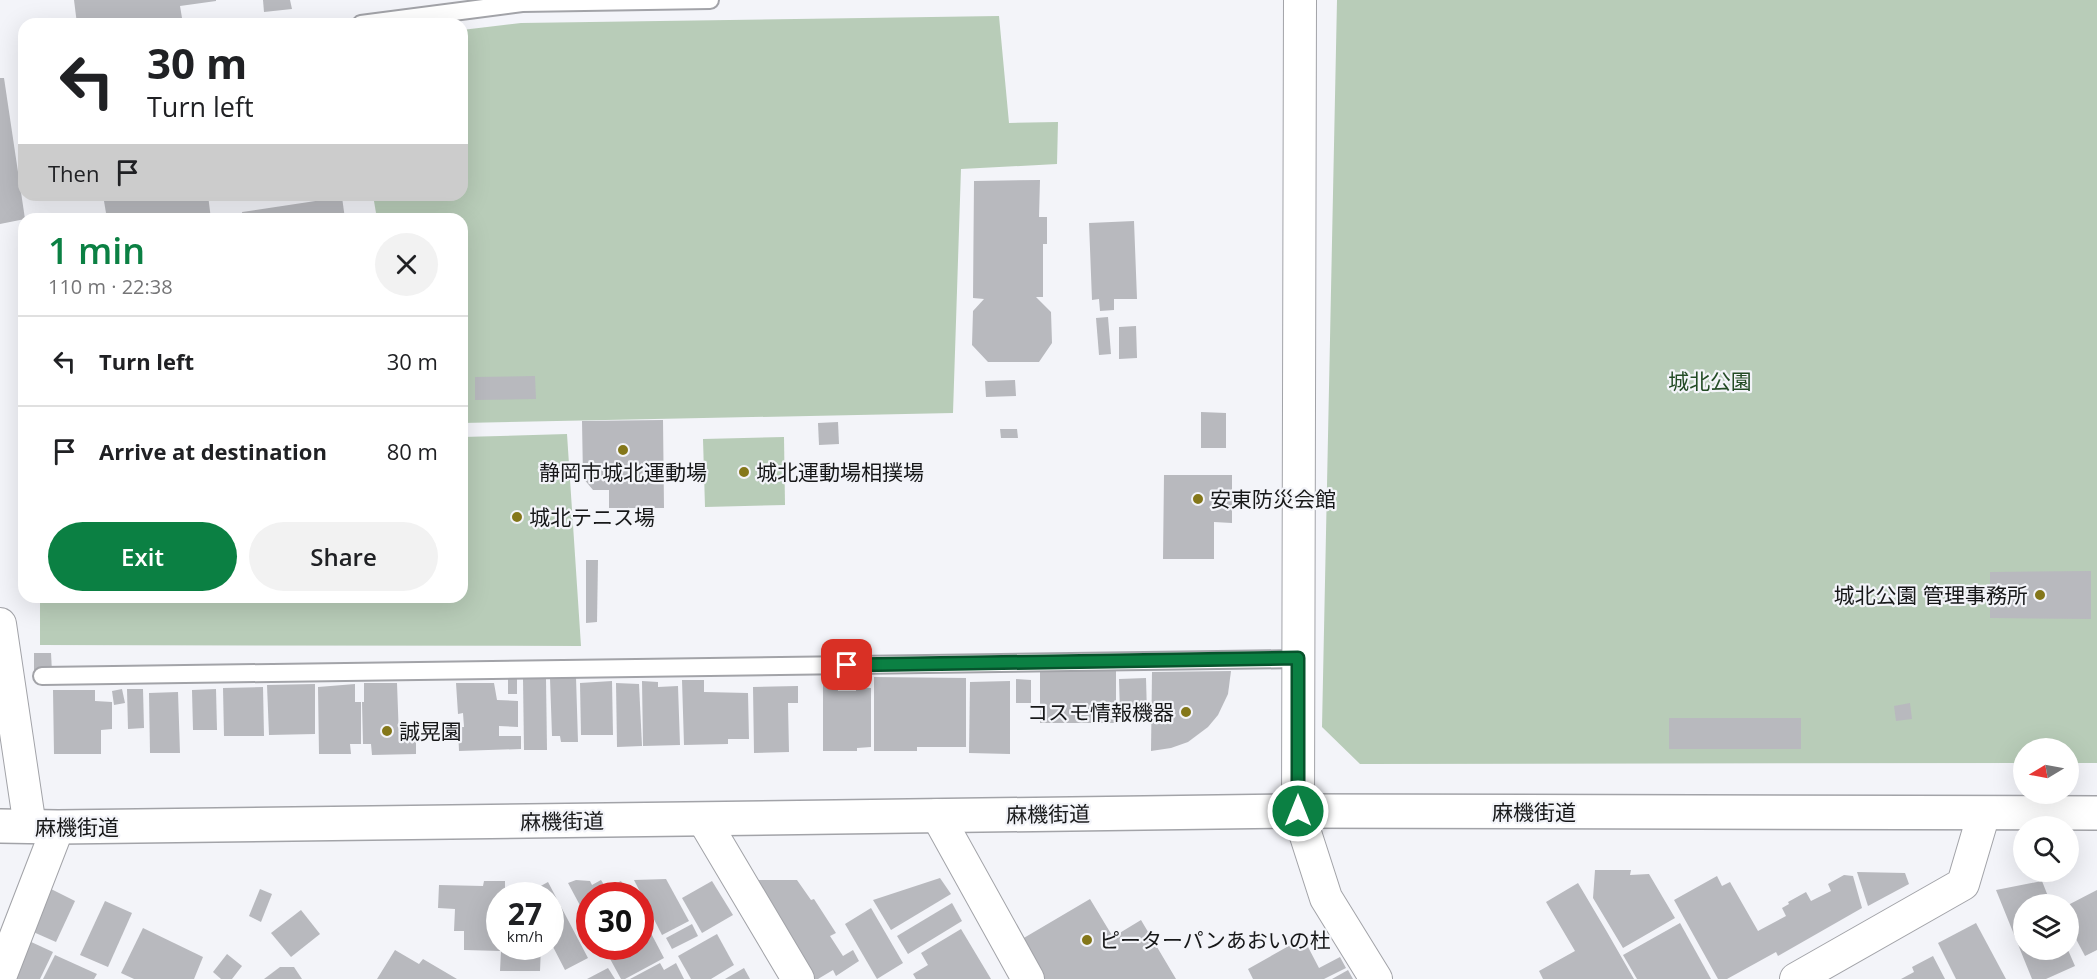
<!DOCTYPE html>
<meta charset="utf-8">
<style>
body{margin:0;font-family:"Open Sans","Noto Sans JP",sans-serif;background:#f2f2f2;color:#202124;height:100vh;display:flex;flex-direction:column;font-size:22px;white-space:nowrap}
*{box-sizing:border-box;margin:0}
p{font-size:20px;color:#757577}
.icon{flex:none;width:33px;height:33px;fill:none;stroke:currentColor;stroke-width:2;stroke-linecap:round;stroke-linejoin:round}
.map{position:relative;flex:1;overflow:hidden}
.side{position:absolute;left:18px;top:213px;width:450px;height:390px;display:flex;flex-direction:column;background:#fff;border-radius:18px;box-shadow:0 6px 24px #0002}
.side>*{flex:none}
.banner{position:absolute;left:18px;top:18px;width:450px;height:183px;border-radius:18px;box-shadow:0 6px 24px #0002;background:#fff;color:#202124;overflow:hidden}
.needle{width:39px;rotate:260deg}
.controls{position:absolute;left:2013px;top:738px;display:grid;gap:12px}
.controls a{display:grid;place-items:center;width:66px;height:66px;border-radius:50%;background:#fff;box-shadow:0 6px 24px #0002;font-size:30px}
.speed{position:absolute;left:486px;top:882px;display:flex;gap:12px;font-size:30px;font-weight:700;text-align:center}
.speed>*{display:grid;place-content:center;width:78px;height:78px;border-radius:50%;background:#fff;box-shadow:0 6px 24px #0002;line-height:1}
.speed small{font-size:15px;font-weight:400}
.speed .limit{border:9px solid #d22;background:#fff;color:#111}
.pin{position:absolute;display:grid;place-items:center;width:51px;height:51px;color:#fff;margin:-26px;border-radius:12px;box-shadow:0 3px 9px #0006}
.me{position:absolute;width:66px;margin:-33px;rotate:0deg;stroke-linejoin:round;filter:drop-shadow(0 0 4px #0008)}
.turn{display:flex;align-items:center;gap:21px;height:126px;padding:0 30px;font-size:27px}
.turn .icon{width:78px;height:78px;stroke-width:2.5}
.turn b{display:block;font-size:42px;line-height:51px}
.then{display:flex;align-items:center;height:57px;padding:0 30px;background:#0003;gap:12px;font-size:22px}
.round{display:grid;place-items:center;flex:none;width:63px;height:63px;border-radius:32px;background:#f2f2f2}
.summary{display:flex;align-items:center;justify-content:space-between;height:102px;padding:0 30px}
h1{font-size:36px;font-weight:600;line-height:45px;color:#0b8043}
.cta{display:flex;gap:12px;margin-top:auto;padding:12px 30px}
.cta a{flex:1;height:69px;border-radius:36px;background:#0b8043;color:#fff;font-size:24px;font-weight:600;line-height:69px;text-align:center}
.cta a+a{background:#f2f2f2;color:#202124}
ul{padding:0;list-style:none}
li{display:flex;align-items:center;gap:18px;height:90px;padding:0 30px;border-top:2px solid #e0e0e0}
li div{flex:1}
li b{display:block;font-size:22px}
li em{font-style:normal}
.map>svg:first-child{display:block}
.green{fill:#b8ccb8}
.building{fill:#b8b9be}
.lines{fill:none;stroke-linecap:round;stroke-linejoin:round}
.lane-casing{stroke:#a2a3a8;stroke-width:20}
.street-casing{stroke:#a2a3a8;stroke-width:34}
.secondary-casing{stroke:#a2a3a8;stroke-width:36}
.lane{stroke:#fff;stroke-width:16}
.street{stroke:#fff;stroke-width:32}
.secondary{stroke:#fff;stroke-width:33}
.route-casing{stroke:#07532c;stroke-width:15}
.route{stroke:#0b8043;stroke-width:10}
.poi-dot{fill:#84771a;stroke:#f3f4f9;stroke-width:2}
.labels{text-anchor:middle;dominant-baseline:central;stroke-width:4.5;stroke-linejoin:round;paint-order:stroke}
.park-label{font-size:21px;fill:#234b25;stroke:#f3f4f9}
.poi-label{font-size:21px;fill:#171819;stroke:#f3f4f9;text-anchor:start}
.street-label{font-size:21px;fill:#171819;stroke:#f3f4f9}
</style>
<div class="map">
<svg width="2097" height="979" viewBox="0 0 2097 979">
<rect width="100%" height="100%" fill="#f3f4f9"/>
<g class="green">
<polygon points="1337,0 2097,0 2097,763 2069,763 2068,748 2024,748 2023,763 1360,764 1322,727"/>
<polygon points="999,16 1009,123 1058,122 1057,164 961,169 953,413 462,423 462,219 377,219 373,195 462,195 462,30 521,23"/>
<polygon points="567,434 581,646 40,645 40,597 462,597 462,437"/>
<polygon points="784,437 785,505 705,507 703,439"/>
</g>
<g class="building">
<polygon points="74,0 216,0 216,1 180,6 183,24 77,24"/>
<polygon points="263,0 290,0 292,9 264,12"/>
<polygon points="0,78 4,78 25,219 0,224"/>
<polygon points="1040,180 1039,217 1047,217 1047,244 1043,244 1043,297 1036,297 1051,312 1052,343 1039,362 988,362 972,345 973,311 984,299 973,298 974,181"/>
<polygon points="103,195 208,195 211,219 107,219"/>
<polygon points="342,197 345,219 243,219 242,212"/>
<polygon points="1134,221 1137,299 1114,299 1114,310 1100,311 1099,299 1092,300 1089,223"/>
<polygon points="1108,317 1111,354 1099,355 1096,318"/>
<polygon points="1136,326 1137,358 1119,359 1119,327"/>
<polygon points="535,376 536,399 475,400 475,377"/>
<polygon points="1015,380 1016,396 986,397 985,381"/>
<polygon points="1201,412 1226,413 1226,448 1201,448"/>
<polygon points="663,420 664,508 609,508 609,490 593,490 583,478 582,421"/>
<polygon points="838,422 839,444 819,445 818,423"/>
<polygon points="1000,429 1017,429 1018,438 1001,438"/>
<polygon points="1164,475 1232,475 1232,523 1214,522 1214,559 1163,559"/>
<polygon points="586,560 598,560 597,622 586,623"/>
<polygon points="2091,571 2091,619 1990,618 1990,572"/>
<polygon points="34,653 51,653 52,672 34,673"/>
<polygon points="1040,670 1116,671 1116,723 1040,723"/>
<polygon points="1231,671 1228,694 1218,715 1208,727 1188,742 1171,748 1151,751 1152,672"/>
<polygon points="517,677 517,694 508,694 508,678"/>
<polygon points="576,677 578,742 561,742 560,736 552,736 550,678"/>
<polygon points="823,677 837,677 838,691 856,691 856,687 871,688 871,747 857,748 857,751 823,751"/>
<polygon points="874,677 966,678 966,747 917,747 917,751 874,751"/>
<polygon points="1146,678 1147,714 1120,714 1119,679"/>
<polygon points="523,679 546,679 547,750 524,750"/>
<polygon points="1016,679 1031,680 1031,703 1016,703"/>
<polygon points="682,680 704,680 704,692 748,693 749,739 728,739 728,744 684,745"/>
<polygon points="612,681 613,735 581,735 580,683"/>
<polygon points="642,681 658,682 658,687 678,686 680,745 643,746"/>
<polygon points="1010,681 1010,754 969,753 970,682"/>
<polygon points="364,683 397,683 399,738 416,738 416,754 372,755 371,744 363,744 362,702 364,702"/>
<polygon points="456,683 494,683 497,700 518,701 518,727 499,726 499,736 521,736 521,749 459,751 458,727 464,727 463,713 458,714"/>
<polygon points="616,683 639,684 642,746 617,747"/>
<polygon points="315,684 315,734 269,735 267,685"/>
<polygon points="355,684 355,702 361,702 361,744 350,744 351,754 319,754 318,687"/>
<polygon points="798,686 798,703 788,703 789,752 754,753 753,687"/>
<polygon points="263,687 264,736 224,736 223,688"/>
<polygon points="122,689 125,703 114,705 112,691"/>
<polygon points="127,689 143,689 144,728 128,729"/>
<polygon points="216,689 217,730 193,730 192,690"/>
<polygon points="53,690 95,690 95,701 112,702 112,729 101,730 101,754 54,754"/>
<polygon points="178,692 180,753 150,753 149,693"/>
<polygon points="1910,703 1912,719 1896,721 1894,706"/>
<rect x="1669" y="718" width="132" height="31"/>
<polygon points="1595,870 1631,870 1630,875 1649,874 1675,918 1623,948 1593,898"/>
<polygon points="1857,872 1905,873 1909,884 1868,906"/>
<polygon points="1844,875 1853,876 1862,908 1778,956 1776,952 1727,979 1718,979 1674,900 1717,876 1722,886 1730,882 1758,931 1786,916 1782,908 1789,904 1788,902 1806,892 1811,901 1831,891 1828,884"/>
<polygon points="940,878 951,894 891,930 873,900"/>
<polygon points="666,879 689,921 662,935 634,880"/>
<polygon points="576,880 590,881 592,885 601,880 606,888 621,881 629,896 590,896 590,924 568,883"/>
<polygon points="750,880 797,880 811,900 814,899 836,933 830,936 843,956 853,950 859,961 836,976 833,970 818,979 811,979"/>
<polygon points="484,881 505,881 505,893 522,893 522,896 500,896 500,946 541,946 540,971 500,971 501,951 464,950 464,931 454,931 455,909 438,908 439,885 483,886"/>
<polygon points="712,881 733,915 702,933 682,898"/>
<polygon points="2042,881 2051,904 2024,904 2024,950 2068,950 2075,966 2046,979 2032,979 1996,890"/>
<polygon points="548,882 588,958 565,970 550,941 550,896 527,896 526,894"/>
<polygon points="1578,883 1607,932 1634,979 1543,979 1539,971 1575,951 1546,902"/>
<polygon points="51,889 75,901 56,942 31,931"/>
<polygon points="260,889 272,894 261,922 249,916"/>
<polygon points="2097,890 2097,950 2085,956 2068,924 2068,905"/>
<polygon points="1090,899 1113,937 1141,920 1176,979 1038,979 1017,942"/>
<polygon points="105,901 132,913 108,967 80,955"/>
<polygon points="952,903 962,921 908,954 897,936"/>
<polygon points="871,908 903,963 877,979 845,924"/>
<polygon points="301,910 320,934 291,957 271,933"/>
<polygon points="643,918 664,958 625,979 621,979 603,946 640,946 640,919"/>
<polygon points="1680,923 1711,979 1637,979 1623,955"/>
<polygon points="1976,923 2006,979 1956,979 1938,943"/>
<polygon points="692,924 698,936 672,949 666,938"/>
<polygon points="143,928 203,957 194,979 134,979 121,973"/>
<polygon points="961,929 991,979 916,979 913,974 928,965 921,953"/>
<polygon points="717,934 734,965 711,979 691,979 678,956"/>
<polygon points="29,941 53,952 40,979 12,979"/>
<polygon points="1294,943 1298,950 1307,945 1319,968 1340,957 1346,968 1324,979 1253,979 1248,969"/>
<polygon points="395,950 419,964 423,959 457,979 377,979"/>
<polygon points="227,954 242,966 232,979 221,979 213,972"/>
<polygon points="55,955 97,974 94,979 43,979"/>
<polygon points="1933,956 1945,979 1901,979 1914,972 1912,967"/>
<polygon points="660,963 664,970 676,963 684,979 630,979"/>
<polygon points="280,967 294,967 302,979 264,979"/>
<polygon points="608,968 615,979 587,979"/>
<polygon points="744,968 750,979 725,979"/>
<polygon points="1348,970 1353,979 1332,979"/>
</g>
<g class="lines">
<defs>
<g id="lane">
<polyline points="361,24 522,3 710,0"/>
<polyline points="42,676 1298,659"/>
</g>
<g id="street">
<polyline points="1300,0 1298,811 1326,898 1376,979"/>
<polyline points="0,624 30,827"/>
<polyline points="937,815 1028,979"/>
<polyline points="703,819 798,979"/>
<polyline points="0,977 58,827"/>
<polyline points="1796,979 1963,884 1984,813"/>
</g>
<polyline id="secondary" points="0,826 58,827 1298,811 2097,813"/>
</defs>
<use href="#lane" class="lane-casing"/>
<use href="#street" class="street-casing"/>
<use href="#secondary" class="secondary-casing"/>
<use href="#lane" class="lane"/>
<use href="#street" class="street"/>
<use href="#secondary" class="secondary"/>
</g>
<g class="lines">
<defs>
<polyline id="route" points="847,665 1298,658 1298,811"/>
</defs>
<use href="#route" class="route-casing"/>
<use href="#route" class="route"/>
</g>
<g class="poi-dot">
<circle cx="623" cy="450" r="6"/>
<circle cx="744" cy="472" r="6"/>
<circle cx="1198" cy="499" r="6"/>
<circle cx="517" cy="517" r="6"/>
<circle cx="2040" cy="595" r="6"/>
<circle cx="1186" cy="712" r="6"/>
<circle cx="387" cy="731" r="6"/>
<circle cx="1087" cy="940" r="6"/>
</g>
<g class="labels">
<g class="park-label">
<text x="1710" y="381">城北公園</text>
</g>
<g class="poi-label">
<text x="623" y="472" text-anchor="middle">静岡市城北運動場</text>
<text x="756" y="472">城北運動場相撲場</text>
<text x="1210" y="499">安東防災会館</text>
<text x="529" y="517">城北テニス場</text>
<text x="2028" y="595" text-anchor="end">城北公園 管理事務所</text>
<text x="1174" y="712" text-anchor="end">コスモ情報機器</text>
<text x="399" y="731">誠晃園</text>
<text x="1099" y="940">ピーターパンあおいの杜</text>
</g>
<g class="street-label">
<text x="1534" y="812">麻機街道</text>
<text transform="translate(1048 814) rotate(-1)">麻機街道</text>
<text transform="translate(562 821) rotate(-1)">麻機街道</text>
<text x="77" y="827">麻機街道</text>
</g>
</g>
</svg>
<div class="controls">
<a><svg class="needle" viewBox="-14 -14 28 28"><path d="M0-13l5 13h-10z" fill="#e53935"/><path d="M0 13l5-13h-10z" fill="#757577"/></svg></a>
<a><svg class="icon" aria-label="search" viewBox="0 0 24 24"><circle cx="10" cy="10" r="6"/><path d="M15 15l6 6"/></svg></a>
<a><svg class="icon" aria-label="layers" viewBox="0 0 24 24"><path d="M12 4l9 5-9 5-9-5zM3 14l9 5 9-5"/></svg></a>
</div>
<div class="speed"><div>27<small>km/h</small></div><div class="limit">30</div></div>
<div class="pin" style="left:847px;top:665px;background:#d93025"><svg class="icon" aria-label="arrive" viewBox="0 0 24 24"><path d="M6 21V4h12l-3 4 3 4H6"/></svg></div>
<svg class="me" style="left:1298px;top:811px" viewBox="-20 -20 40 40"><circle r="17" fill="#0b8043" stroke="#fff" stroke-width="3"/><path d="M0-11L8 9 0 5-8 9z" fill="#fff"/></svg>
<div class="banner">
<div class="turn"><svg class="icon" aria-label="left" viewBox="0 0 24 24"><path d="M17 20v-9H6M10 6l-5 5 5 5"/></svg><div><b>30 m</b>Turn left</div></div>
<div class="then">Then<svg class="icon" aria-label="arrive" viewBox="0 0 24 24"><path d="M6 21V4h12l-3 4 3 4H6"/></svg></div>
</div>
<section class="side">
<div class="summary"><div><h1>1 min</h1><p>110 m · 22:38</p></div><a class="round"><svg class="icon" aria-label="close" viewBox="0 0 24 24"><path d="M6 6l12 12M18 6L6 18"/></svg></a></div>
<ul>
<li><svg class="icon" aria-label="left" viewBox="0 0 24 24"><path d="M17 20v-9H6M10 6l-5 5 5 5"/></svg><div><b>Turn left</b></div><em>30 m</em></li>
<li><svg class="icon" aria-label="arrive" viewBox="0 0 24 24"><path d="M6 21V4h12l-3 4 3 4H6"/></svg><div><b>Arrive at destination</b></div><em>80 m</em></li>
</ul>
<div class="cta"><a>Exit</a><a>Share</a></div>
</section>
</div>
